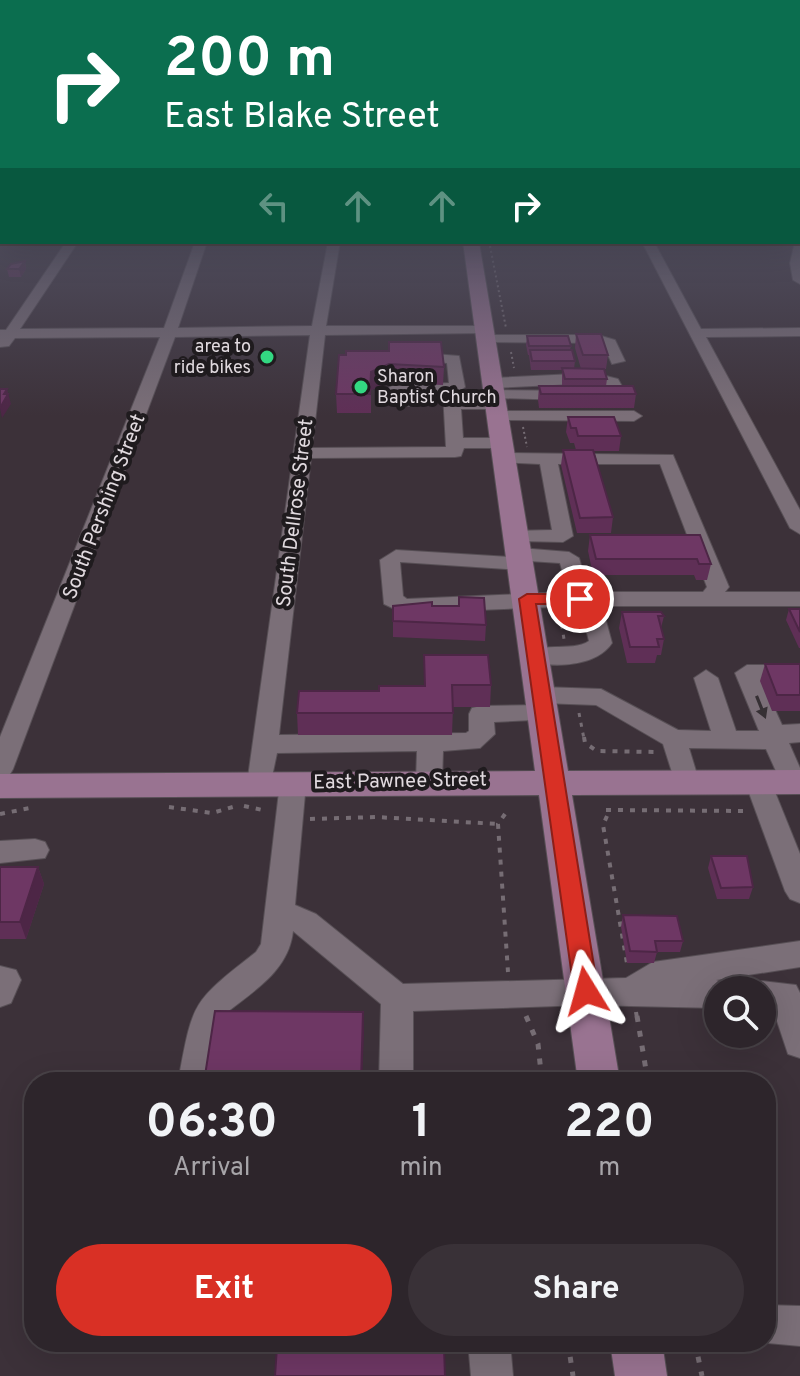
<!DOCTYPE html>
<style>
body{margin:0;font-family:Overpass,sans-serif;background:#393137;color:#f1f3f6;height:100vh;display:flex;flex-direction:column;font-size:30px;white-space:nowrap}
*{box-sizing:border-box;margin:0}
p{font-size:26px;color:#a7a5a9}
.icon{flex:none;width:44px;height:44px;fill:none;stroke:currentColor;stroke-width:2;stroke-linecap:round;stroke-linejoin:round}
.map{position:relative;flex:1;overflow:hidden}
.side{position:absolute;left:24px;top:1072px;width:752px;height:280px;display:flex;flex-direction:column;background:#2d252b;border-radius:32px;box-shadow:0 8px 32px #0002,0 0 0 2px #484247}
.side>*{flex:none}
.banner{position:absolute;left:0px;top:0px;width:800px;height:244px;box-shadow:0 8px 32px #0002,0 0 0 2px #484247;background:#0b6e4f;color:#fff;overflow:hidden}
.tools{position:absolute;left:704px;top:976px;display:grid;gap:16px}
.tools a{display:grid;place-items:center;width:72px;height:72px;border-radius:50%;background:#2d252b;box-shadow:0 8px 32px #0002,0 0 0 2px #484247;font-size:40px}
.pin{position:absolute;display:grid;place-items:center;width:68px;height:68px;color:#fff;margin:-34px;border:4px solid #fff;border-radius:50%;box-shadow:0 2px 8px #0007}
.me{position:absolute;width:88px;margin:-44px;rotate:352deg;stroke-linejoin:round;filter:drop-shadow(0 0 6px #0008)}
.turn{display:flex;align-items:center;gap:28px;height:168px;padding:0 32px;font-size:36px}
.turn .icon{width:104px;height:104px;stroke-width:2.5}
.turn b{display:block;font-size:56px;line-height:68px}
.lanes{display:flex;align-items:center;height:76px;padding:0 32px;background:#0003;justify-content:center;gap:40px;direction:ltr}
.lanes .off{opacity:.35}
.eta{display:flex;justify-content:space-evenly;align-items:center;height:136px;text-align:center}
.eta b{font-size:48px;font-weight:700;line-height:56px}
.primary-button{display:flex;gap:16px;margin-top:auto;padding:16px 32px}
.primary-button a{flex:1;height:92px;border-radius:48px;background:#d93025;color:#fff;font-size:32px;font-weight:700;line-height:92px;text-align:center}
.primary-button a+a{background:#393137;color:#f1f3f6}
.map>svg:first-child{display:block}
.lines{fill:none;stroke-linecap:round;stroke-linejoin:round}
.minor-casing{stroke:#574f55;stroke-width:2}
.major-casing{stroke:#574f55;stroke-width:2}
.path-far3{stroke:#766d74;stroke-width:2;stroke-dasharray:2 3;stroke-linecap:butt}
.path-far2{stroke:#766d74;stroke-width:3;stroke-dasharray:4 6;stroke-linecap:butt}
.path-far1{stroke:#766d74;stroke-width:4;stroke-dasharray:5 7;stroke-linecap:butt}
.path{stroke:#766d74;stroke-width:5;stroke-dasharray:6 9;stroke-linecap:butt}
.minor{fill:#7b6f78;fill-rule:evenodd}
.major{fill:#997391;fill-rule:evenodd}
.wall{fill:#5f2f56}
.shaded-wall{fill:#4d2646}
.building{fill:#6e3764;stroke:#4d2646;stroke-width:2}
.oneway{fill:#363034}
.route{fill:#d93025;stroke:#8d1f18;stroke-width:2}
.poi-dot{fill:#33d882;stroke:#1f1b1e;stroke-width:3}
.labels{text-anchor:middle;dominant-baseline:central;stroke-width:8;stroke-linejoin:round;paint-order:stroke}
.far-poi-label{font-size:18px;fill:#e1dadf;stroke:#1f1b1e;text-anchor:end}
.street-label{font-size:20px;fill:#e1dadf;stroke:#1f1b1e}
</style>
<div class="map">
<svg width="800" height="1376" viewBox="0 0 800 1376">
<rect width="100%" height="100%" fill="#3c3139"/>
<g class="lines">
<defs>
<g id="minor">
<polygon points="66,242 78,242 20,329 164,328 195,242 207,242 178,328 312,326 328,242 340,242 326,326 490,326 490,332 485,333 325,335 312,448 446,447 443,393 395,396 409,398 409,406 382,403 376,395 392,386 449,383 447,363 404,360 401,357 409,352 459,356 465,387 459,391 460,399 496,399 504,404 496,409 461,409 463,438 502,438 511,443 502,448 464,448 461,456 455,457 311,458 279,735 466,733 469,731 469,714 472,708 481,706 545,705 554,707 557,713 554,719 494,722 495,734 480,748 443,751 442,782 438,789 429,792 420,789 416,782 417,751 277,753 269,791 260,794 251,791 247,784 310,335 175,337 13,769 9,776 0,778 0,737 160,337 15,338 9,346 0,347 0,330 6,330"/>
<polygon points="642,242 654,242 701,329 800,328 800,336 706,337 800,510 800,534 790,528"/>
<polygon points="800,242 800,284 793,280 790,263 794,246"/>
<polygon points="486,335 598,335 615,340 625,361 612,364 604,346 597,343 481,342 481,336"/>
<polygon points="594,373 618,379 624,390 602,401 495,398 487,393 489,390 600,391 607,388 594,383 493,388 485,383 493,378"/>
<polygon points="498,411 634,411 642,416 634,421 492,420 492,412"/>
<path d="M505 453 673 455 729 587 725 592H800V606H602L612 643C596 667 554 668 528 661L524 656C537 640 571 653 589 641L580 606 403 613 384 604 380 560 396 550 512 557 513 550 520 548 569 552 579 558 589 592H703L707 587 660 464H558L573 536 563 542 517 541 510 539 507 535 510 531 552 530 540 464 499 462V454ZM529 561 560 563 568 592 407 599 403 596 400 562 521 570 528 568Z"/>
<polygon points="747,665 800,665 800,681 762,681 782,725 800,724 800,742 789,743 800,768 800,789 784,789 766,749 689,748 699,781 695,788 677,788 663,744 596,705 542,703 530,695 542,687 601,689 678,730 711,731 694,678 706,670 718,678 736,731 759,731 735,673"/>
<polygon points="758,772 767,775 771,782 800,854 800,903 790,899 785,891 745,782 749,775"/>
<path d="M293 773 302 776 306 783 295 905 316 914 403 984 626 978 653 962 800 941V967L716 980 729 984 732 990H718V1008L586 1005 413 1011V1082H379L381 1004 293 931C289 970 255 990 226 1013L222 1021 212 1082H178C193 1001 191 1003 256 952L261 944 280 783 284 776Z"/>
<polygon points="35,839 45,842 49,850 45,858 0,863 0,841"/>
<polygon points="0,966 16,970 21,980 11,1003 0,1007"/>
<polygon points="762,981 796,985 800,993 800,1058 788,1054 773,1009 762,1009 762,990 748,990 751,985"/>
<polygon points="766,1305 800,1306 800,1346 758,1342 766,1342"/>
<polygon points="468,1342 510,1342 513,1376 471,1376"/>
</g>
<g id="major">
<polygon points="463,242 479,242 568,771 800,770 800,794 572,795 620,1082 578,1082 539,795 0,798 0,774 535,771"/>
<polygon points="610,1342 662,1342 667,1376 615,1376"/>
</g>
</defs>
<use href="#minor" class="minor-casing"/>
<use href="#major" class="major-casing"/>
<g class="path-far3">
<polyline points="798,228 800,223"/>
<polyline points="490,246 506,328"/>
<polyline points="511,352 514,368"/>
<polyline points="523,427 527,447"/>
</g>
<g class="path-far2">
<polyline points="560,615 564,639"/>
<polyline points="579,713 584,739"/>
</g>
<g class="path-far1">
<polyline points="584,737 585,743 597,751 656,752"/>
<polyline points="244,806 267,811"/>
<polyline points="169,807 212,813 236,806"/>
<polyline points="606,810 748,811"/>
<polyline points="0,814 30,808"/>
<polyline points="505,814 498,824 508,972"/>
<polyline points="607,816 603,825 628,969"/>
<polyline points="310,819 376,817 498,824"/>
<polyline points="636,1012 637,1018"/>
</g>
<g class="path">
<polyline points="526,1016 538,1044 542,1082"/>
<polyline points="637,1016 648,1082"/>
<polyline points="568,1342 573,1376"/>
<polyline points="695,1342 702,1376"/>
</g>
<use href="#minor" class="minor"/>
<use href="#major" class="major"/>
</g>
<g class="wall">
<polygon points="25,261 26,269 21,277 9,277 7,269"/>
<polygon points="576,334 608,355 606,369 591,369 607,379 606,386 636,394 634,408 539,408 538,400 539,386 562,386 562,370 531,370 529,355 528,355 526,345 527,336 571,346 570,350 575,361 574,369 581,369 575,348"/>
<polygon points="339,355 444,367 443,385 389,383 371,390 371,413 337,413 336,394"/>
<polygon points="568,417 621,436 619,451 594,451 613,517 611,533 577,533 561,465 563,450 576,450 574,443 570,443 566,432"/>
<polygon points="590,535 700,535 711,564 707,580 696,580 694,575 593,575 588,551"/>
<polygon points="459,597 486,625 485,641 393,637 393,606 459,606"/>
<polygon points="789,609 800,609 800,648 799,648 786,620"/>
<polygon points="622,612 664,616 661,628 664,639 661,655 657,655 655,663 627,663 619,628"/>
<polygon points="424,655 491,685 490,707 453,707 452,735 298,735 297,713 379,691 424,686"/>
<polygon points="765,664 800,664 800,711 772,711 760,681"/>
<polygon points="711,856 753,887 749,899 717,899 708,868"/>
<polygon points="0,867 38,867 44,884 26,939 0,939"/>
<polygon points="623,915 683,941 680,952 657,952 654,963 627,963 621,927"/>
</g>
<g class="shaded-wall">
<polygon points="25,261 26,269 21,277 19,269"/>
<polygon points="389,364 389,383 371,390 371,413 371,372"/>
<polygon points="7,389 11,404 2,418 0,408 4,394"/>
<polygon points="38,867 44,884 26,939 20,922"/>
<polygon points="363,1012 364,1033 362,1082 361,1082"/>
</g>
<g class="building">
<polygon points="25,261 19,269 7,269 11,264"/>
<polygon points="576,334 601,334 608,355 583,355"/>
<polygon points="527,336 568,336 571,346 529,346"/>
<polygon points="389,342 441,342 444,367 389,364 371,372 370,394 336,394 339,355 346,355 346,351 389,351"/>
<polygon points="530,350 572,350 575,361 532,361"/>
<polygon points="562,368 604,369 607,379 565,379"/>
<polygon points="539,386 633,386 636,394 541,394"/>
<polygon points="0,389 7,389 4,394 8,394 0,408"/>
<polygon points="568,417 614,417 621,436 578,436 576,428 571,428"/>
<polygon points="563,450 593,450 613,517 580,518"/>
<polygon points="590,535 700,535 711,564 699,564 697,559 596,559"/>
<polygon points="459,597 484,598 486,625 393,621 393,606 432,602 432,606 459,606"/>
<polygon points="789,609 800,609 800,632"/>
<polygon points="622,612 661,612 664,616 658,616 664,639 657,639 659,647 630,647"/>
<polygon points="424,655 488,655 491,685 452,685 453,713 297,713 299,691 379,691 379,686 425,686"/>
<polygon points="765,664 800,664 800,695 777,695"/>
<polygon points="711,856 747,856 753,887 721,888"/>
<polygon points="0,867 38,867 20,922 0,922"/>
<polygon points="623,915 677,916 683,941 655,941 657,952 630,951"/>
<polygon points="215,1011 363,1012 361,1082 204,1082"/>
<polygon points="277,1347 444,1348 445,1376 275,1376"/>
</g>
<defs><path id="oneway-solid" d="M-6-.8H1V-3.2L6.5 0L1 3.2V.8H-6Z" transform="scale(2)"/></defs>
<use class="oneway" href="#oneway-solid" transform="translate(761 707) rotate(68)"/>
<linearGradient id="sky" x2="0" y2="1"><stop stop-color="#211b1f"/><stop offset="0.54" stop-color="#504e5f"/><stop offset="1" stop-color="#504e5f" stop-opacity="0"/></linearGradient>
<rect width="800" height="416" fill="url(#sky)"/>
<polygon class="route" points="527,594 580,594 588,599 580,604 536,604 598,991 594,998 586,1001 577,998 574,991 519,599"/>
<g class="poi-dot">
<circle cx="267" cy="357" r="8"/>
<circle cx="361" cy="387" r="8"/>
</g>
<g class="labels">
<g class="far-poi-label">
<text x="251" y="347">area to<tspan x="251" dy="21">ride bikes</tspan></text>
<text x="377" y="377" text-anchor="start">Sharon<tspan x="377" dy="21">Baptist Church</tspan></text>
</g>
<g class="street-label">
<text transform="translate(105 507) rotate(-69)">South Pershing Street</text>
<text transform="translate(296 513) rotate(-83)">South Dellrose Street</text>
<text transform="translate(400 782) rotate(-1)">East Pawnee Street</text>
</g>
</g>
</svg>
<div class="tools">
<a><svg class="icon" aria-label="search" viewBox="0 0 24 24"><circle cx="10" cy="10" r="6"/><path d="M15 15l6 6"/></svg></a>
</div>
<div class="pin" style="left:580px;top:599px;background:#d93025"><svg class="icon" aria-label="arrive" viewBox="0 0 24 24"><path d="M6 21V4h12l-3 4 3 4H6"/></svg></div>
<svg class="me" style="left:586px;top:991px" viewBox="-20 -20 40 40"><path d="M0-17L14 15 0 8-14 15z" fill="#d93025" stroke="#fff" stroke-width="4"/></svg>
<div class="banner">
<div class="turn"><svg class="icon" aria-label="right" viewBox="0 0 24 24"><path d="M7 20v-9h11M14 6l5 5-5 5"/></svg><div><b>200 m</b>East Blake Street</div></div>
<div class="lanes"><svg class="icon off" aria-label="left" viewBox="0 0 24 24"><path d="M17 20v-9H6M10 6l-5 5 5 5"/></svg><svg class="icon off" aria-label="ahead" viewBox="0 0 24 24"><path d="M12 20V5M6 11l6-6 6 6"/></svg><svg class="icon off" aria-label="ahead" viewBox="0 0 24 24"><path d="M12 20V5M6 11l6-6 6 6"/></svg><svg class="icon" aria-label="right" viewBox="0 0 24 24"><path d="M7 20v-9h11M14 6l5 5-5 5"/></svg></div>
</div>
<section class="side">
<div class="eta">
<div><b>06:30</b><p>Arrival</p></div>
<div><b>1</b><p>min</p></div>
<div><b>220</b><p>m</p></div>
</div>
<div class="primary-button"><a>Exit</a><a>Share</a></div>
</section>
</div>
